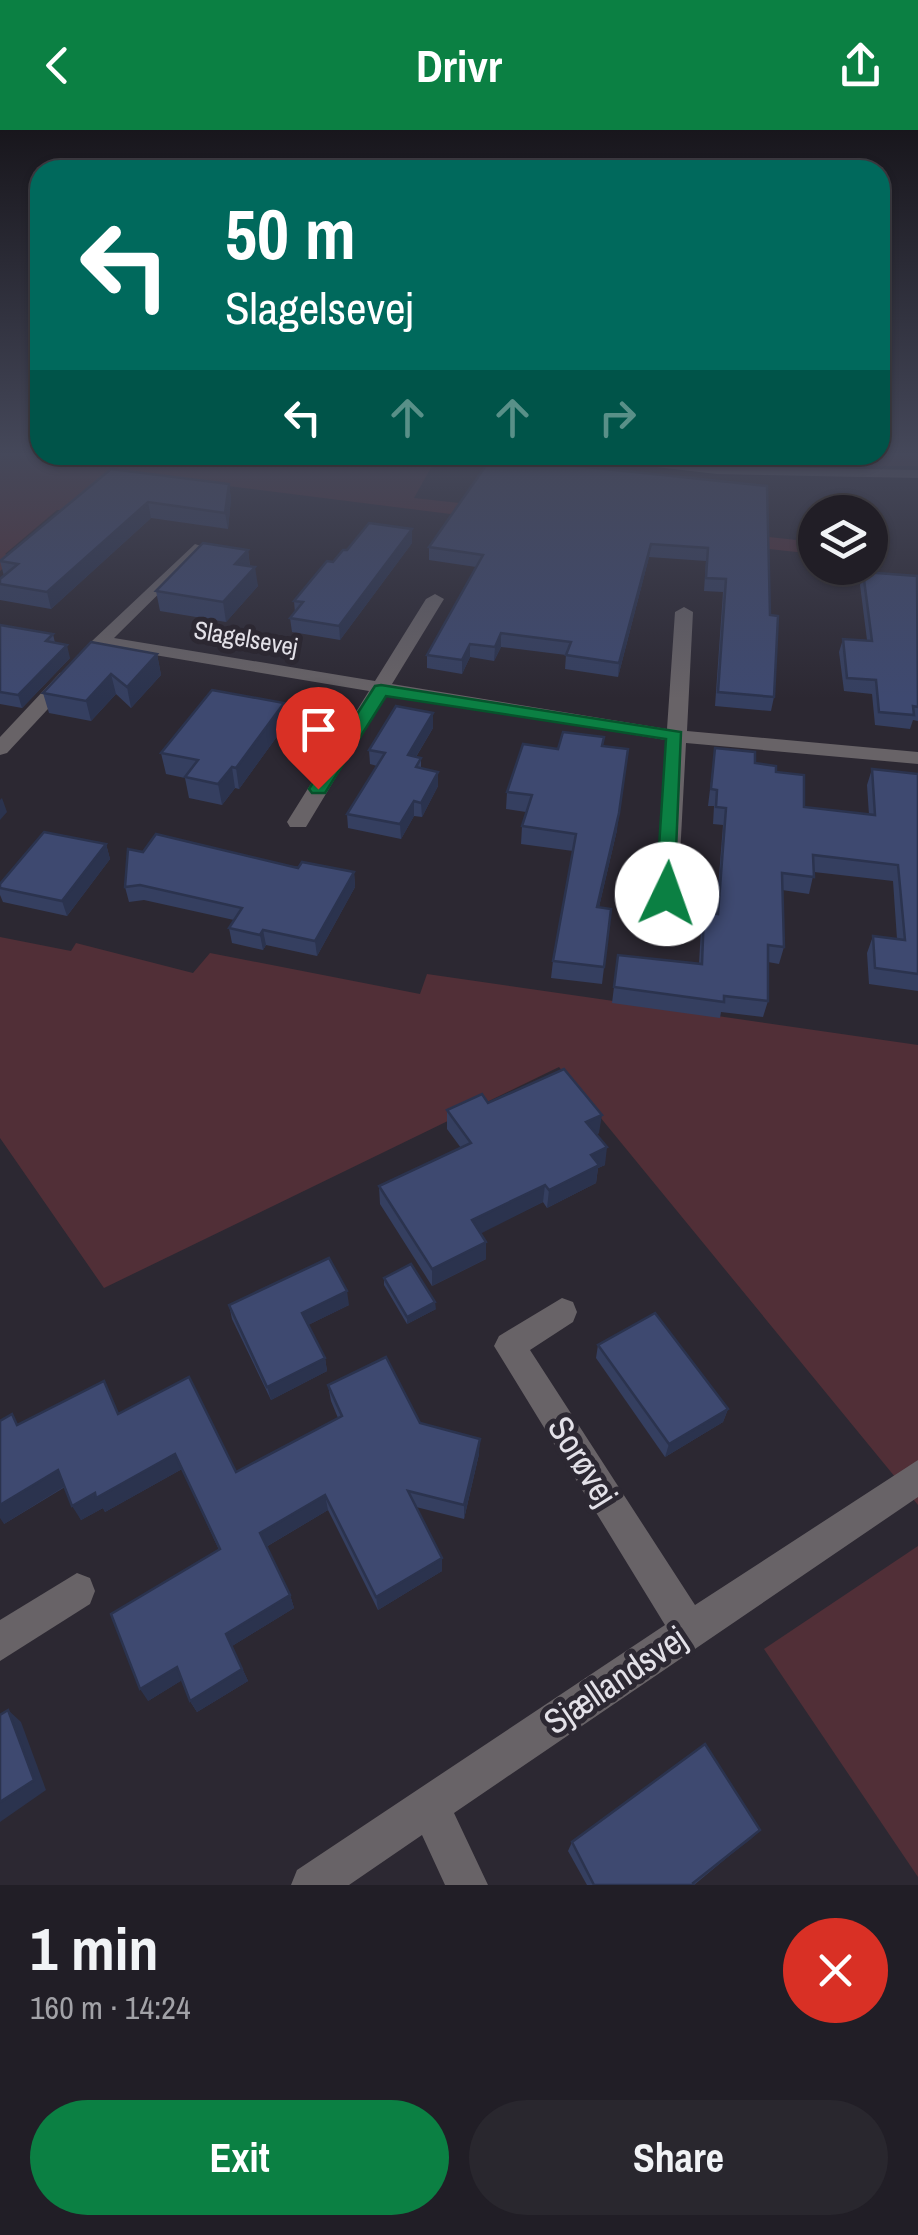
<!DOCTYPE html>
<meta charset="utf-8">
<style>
body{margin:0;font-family:"Archivo Narrow",sans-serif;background:#29272e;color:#f1f3f6;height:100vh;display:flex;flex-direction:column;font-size:38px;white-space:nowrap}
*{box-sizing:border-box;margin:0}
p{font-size:32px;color:#a2a2a7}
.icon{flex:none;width:55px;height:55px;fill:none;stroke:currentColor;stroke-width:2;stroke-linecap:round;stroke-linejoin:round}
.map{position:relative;height:1755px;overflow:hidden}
.sheet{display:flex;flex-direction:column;background:#211e26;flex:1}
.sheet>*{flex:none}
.hud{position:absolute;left:30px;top:30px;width:860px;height:305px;border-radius:30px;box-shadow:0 2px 8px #0004,0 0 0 2px #3e3c43;background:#00695c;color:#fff;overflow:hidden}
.buttons{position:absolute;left:798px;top:365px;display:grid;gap:20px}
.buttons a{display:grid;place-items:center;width:90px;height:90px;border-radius:50%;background:#211e26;box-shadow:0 2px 8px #0004,0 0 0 2px #3e3c43;font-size:50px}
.pin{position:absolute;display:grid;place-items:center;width:85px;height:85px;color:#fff;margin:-102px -42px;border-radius:50% 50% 50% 0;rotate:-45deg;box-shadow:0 0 10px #0007}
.pin .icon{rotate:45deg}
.me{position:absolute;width:110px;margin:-55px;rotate:3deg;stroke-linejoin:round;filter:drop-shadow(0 0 8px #0008)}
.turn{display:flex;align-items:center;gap:35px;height:210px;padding:0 30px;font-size:45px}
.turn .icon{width:130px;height:130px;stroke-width:2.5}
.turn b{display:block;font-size:70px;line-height:85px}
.lanes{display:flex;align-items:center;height:95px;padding:0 30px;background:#0003;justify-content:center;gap:50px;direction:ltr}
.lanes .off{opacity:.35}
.round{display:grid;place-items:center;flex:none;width:105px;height:105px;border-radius:52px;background:#29272e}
.summary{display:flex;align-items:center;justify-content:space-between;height:170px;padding:0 30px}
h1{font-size:60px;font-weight:700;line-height:75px}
.action{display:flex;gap:20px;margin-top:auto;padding:20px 30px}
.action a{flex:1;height:115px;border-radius:60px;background:#0b8043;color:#fff;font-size:40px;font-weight:700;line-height:115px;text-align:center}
.action a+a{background:#29272e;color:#f1f3f6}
header{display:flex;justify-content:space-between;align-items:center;height:130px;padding:0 30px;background:#0b8043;color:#fff;font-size:45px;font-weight:700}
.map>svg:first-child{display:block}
.green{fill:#512f37}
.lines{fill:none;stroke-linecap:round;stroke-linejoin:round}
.street{fill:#686367;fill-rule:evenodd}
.wall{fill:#353f60}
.shaded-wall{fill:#2b334e}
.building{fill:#3e4970;stroke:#2b334e;stroke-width:2.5}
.route{fill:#0b8043;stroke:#07532c;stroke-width:2.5}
.labels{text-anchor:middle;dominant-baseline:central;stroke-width:10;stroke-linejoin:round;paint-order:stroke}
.far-street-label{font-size:25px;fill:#e3e1e8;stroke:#2c2832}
.near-street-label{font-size:35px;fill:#e3e1e8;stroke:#2c2832}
</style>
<header><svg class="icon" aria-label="back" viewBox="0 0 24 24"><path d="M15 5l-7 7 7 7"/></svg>Drivr<svg class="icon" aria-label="share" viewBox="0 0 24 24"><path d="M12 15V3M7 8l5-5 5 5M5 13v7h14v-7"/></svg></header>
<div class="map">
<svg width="918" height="1755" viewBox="0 0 918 1755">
<rect width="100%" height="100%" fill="#2c2832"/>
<g class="green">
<polygon points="0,323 438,325 414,368 815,412 815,424 482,388 117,342 69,381 57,380 5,424 16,427 0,441"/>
<polygon points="880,323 918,323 918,336 790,336 645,325"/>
<polygon points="0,807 71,821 76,813 193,843 210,823 420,864 427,844 918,915 918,1375 559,937 104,1158 0,1008"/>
<polygon points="918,1416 918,1747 764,1519"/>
</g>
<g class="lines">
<g class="street">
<polygon points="580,325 624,325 717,336 918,340 918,348 717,344 587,329"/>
<polygon points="195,414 201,416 201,422 114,508 375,551 426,469 435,464 444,469 392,554 667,599 675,482 684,477 693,482 687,601 918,622 918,634 686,613 678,764 667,772 656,764 666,610 386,564 306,697 290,697 287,692 369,561 101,516 92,511"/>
<polygon points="67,541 74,543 74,551 7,623 0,625 0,607 60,543"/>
<polygon points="562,1168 573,1172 577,1182 573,1192 530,1220 695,1475 918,1330 918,1367 454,1683 488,1755 445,1755 422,1705 349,1755 291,1755 297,1740 665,1495 494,1216 499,1206"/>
<polygon points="77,1443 90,1448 95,1461 90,1474 0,1531 0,1490"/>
</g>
</g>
<g class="wall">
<polygon points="111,339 229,354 231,369 228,399 151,388 51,479 0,470 0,449 4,446 0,431"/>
<polygon points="767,356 770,485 774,567 771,581 715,576 723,462 704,461 706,431 649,427 618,547 565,539 566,525 501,517 494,531 470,527 462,544 427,538 427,525 476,437 429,430 429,417"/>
<polygon points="412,413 340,510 292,502 290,488 295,483 294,471 347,420"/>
<polygon points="248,420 250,436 258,456 226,492 160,481 156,461"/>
<polygon points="863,442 918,449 918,591 913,590 910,599 875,595 872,564 844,561 839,522 843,509 867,510 860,455"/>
<polygon points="0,495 53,504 55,513 70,528 22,578 0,574"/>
<polygon points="157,524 161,545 131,578 116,564 91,591 49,583 43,563"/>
<polygon points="433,583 433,598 416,627 421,628 421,638 438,642 438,656 422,687 414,686 401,709 348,698 347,684 377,636 370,634 369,620"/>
<polygon points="286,594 239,659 235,658 222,675 189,668 185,648 166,644 161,623"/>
<polygon points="603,616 617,700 599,777 611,779 602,854 551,848 553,831 573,721 521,714 522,696 526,682 506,679 507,662 558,619"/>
<polygon points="715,618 776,642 804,677 869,685 867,655 872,639 918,644 918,861 869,854 867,823 873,806 897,809 893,751 814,742 809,764 782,760 784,817 779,834 768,832 768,871 763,887 721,882 720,888 612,873 618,825 699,834 701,799 704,782 716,784 723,695 713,694 714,676 708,676"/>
<polygon points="106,714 110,729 67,786 3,772 0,765 0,754"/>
<polygon points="143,722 354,742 355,757 317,826 266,815 263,820 232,813 229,798 234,790 144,770 129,772 125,757"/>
<polygon points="488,973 599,1003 597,1004 605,1035 598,1038 596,1053 547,1078 543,1072 480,1103 486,1129 432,1156 380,1074 379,1056 461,1018 447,999 447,980"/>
<polygon points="384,1148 436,1179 407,1194 384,1155"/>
<polygon points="229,1175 349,1175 308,1195 325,1228 327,1241 271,1270 232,1189"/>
<polygon points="598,1215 728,1279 723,1292 665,1327 596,1228"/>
<polygon points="328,1255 420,1293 479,1324 464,1389 416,1377 442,1428 442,1441 378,1480 328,1380 266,1417 290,1465 294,1478 232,1516 248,1551 197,1582 190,1571 182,1550 148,1571 219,1420 182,1339 105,1382 103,1378 81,1390 65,1357 4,1394 18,1295 119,1284 236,1342 338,1288 331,1271"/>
<polygon points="760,1700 694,1755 587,1755 568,1721 572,1712"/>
</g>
<g class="shaded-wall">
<polygon points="229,354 231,369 228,399 225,383"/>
<polygon points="148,372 151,388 51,479 47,462"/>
<polygon points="412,399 412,413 340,510 339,496"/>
<polygon points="651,414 649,427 618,547 619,533"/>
<polygon points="248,420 250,440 235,434"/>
<polygon points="255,437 258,456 226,492 223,472"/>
<polygon points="501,503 501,517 494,531 495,517"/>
<polygon points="470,514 470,527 462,544 462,530"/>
<polygon points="67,515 70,528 22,578 18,565"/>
<polygon points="157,524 161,545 131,578 127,557"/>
<polygon points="111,544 116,564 91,591 86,571"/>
<polygon points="284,573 286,594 239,659 236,638"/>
<polygon points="433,583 433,598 408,640 408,625"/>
<polygon points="628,619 617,700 595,794 597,777"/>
<polygon points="232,637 235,658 222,675 218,654"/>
<polygon points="438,642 438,656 422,687 421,673"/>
<polygon points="2,668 7,682 0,690 0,670"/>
<polygon points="414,671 414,686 401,709 400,694"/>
<polygon points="106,714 110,729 67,786 62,771"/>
<polygon points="354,742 355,757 317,826 315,811"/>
<polygon points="263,800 266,815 263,820 260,805"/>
<polygon points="602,985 599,1003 584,1010 586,992"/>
<polygon points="607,1017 605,1035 598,1038 596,1053 547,1078 549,1060 591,1025"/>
<polygon points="545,1055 543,1072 472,1108 472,1090"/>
<polygon points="486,1112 486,1129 432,1156 432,1139"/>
<polygon points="347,1161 349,1175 304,1197 302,1183"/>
<polygon points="435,1172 436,1179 407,1194 407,1187"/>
<polygon points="325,1228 327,1241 271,1270 267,1257"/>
<polygon points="728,1279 723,1292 665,1327 669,1314"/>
<polygon points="480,1309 479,1324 464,1389 464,1375"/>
<polygon points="175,1324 182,1339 105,1382 103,1378 81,1390 72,1376"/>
<polygon points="58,1340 67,1355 4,1394 0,1388 0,1375"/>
<polygon points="325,1365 328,1380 264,1418 260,1403"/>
<polygon points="442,1428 442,1441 378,1480 376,1467"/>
<polygon points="290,1465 294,1478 232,1516 248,1551 197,1582 190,1571 226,1504"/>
<polygon points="177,1537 184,1549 148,1571 140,1559"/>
<polygon points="8,1580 21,1592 46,1660 0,1692 0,1672"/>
<polygon points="760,1700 751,1709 691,1755"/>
</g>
<g class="building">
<polygon points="492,327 767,356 770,485 778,486 774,567 718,562 726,449 706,448 708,418 651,414 619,533 566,525 571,512 501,503 495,517 470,514 462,530 427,525 483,425 429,417"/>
<polygon points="111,339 229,354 225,383 148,372 47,462 0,454 0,449 18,434 0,431"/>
<polygon points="369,393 412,399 339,496 290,488 303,472 294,471 327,431 333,432 343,420 347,420"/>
<polygon points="203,413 248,420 235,434 255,437 223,472 156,461"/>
<polygon points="863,442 917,446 918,577 913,576 914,585 879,582 876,550 847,548 843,509 872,511"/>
<polygon points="0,495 53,504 46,511 67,515 18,565 0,562"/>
<polygon points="91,512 157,524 127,557 111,544 86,571 43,563"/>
<polygon points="212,560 284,573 236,638 232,637 218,654 185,647 198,630 161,623"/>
<polygon points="396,576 433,583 408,625 421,628 416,637 438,642 421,673 414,671 400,694 347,684 385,623 369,620"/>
<polygon points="563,602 604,607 602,616 628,619 619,683 597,777 611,779 604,837 553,831 576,704 522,696 532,665 507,662 523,614 558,619"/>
<polygon points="715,618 755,622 755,633 776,636 776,642 804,645 804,677 875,685 872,639 918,644 918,844 875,838 873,806 905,810 898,735 813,725 814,747 782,743 784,817 768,815 768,871 724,866 724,872 614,857 618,825 702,834 704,782 718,784 726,678 716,677 717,660 711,659"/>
<polygon points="44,702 106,714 62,771 0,758 0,754"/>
<polygon points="156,704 298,738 302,732 354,742 315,811 263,800 260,805 229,798 242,778 140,755 125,757 128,719 143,722"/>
<polygon points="564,939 602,985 586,992 607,1017 591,1025 599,1035 549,1060 545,1055 472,1090 486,1112 432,1139 379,1056 471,1013 447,980 482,964 488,973"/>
<polygon points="329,1128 347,1161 302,1183 325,1228 267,1257 229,1175"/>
<polygon points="411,1134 435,1172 407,1187 384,1148"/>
<polygon points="655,1183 728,1279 669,1314 598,1215"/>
<polygon points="386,1227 420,1293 480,1309 464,1375 408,1361 442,1428 376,1467 325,1365 260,1403 290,1465 226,1504 242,1539 190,1571 177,1537 140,1559 111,1484 220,1419 175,1324 96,1368 95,1363 72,1376 58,1340 0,1375 0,1291 12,1284 17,1295 104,1251 118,1284 189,1247 236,1342 342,1286 328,1255"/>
<polygon points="8,1580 34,1650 0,1672 0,1585"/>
<polygon points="705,1614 760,1700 693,1753 694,1755 594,1755 572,1712"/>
</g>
<linearGradient id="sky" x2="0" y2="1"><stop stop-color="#18161c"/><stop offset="0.57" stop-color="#45485a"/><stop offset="1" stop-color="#45485a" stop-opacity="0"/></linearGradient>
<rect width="918" height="569" fill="url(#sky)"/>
<polygon class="route" points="381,555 681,602 674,768 659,768 656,764 666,609 386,566 325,663 312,663 309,659 375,556"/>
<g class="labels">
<g class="far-street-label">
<text transform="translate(246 508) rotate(10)">Slagelsevej</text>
</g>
<g class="near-street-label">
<text transform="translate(583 1331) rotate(58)">Sorøvej</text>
<text transform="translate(615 1550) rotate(-34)">Sjællandsvej</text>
</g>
</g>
</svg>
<div class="buttons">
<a><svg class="icon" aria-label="layers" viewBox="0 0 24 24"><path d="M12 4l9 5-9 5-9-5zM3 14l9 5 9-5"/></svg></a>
</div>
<div class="pin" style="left:318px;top:659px;background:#d93025"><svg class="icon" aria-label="arrive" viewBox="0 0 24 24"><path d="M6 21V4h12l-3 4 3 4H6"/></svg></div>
<svg class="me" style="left:667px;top:764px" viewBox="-20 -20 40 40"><circle r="19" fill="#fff"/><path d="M0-13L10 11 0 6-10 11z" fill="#0b8043"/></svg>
<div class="hud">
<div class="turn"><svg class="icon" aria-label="left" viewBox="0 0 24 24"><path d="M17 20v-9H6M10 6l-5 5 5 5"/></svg><div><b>50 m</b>Slagelsevej</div></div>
<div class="lanes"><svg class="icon" aria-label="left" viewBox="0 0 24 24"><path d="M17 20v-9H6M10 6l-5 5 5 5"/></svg><svg class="icon off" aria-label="ahead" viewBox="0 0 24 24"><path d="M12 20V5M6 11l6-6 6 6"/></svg><svg class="icon off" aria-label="ahead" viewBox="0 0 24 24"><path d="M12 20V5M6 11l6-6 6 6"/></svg><svg class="icon off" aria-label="right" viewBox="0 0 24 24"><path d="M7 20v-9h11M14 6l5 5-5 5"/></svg></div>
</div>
</div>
<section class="sheet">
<div class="summary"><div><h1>1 min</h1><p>160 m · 14:24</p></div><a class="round" style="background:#d93025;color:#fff"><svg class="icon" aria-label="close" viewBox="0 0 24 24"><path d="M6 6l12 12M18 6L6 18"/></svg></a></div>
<div class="action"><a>Exit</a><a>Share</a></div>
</section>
